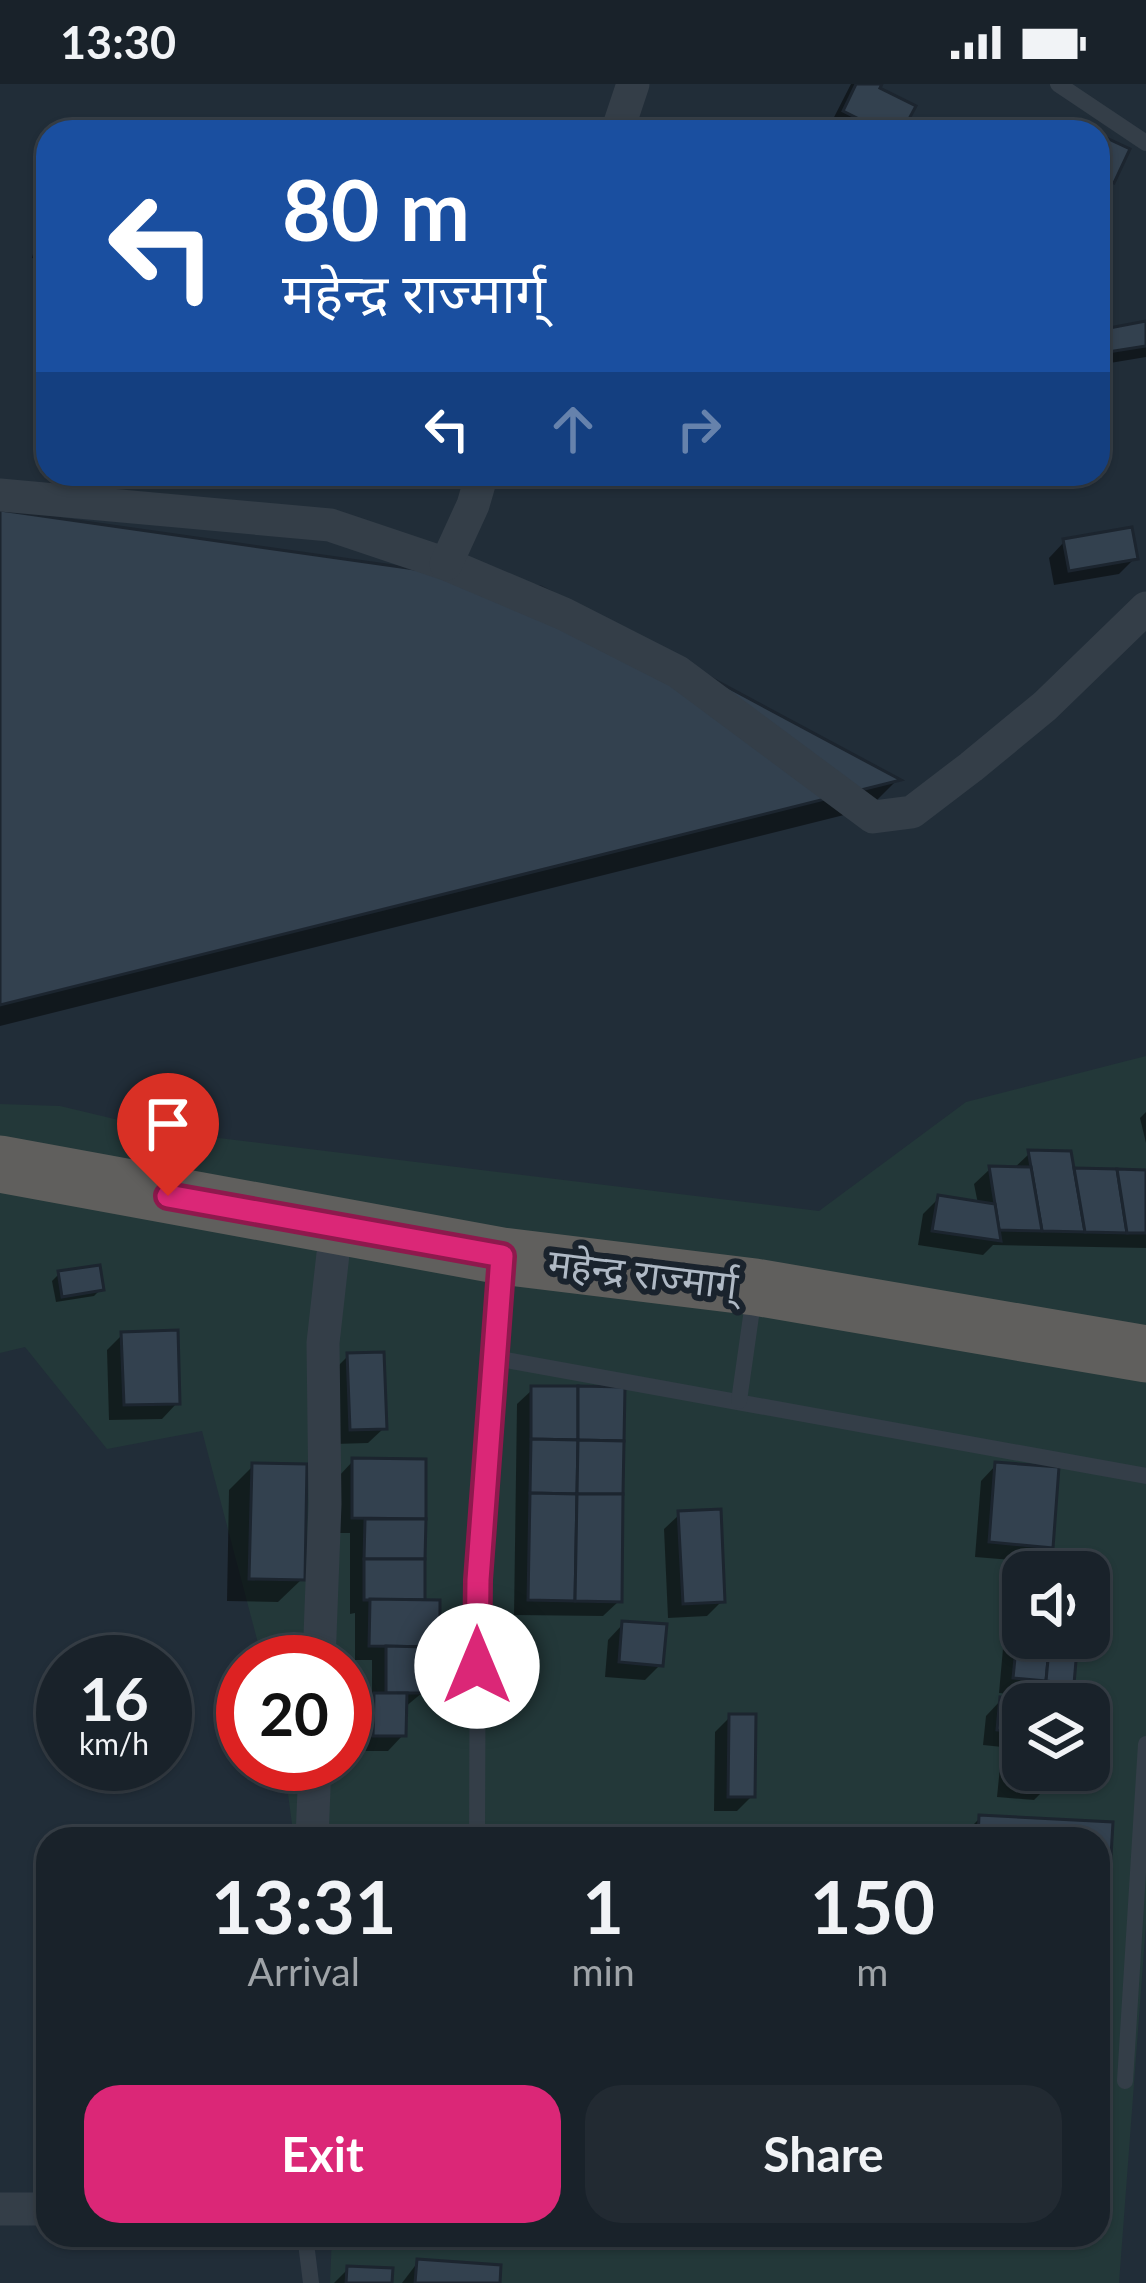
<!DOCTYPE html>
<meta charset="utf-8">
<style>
body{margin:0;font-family:Lato,"Noto Sans Devanagari",sans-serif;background:#222a32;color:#f1f3f6;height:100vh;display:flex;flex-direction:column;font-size:45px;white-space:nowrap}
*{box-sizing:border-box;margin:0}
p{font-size:39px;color:#9fa4a8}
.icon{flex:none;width:66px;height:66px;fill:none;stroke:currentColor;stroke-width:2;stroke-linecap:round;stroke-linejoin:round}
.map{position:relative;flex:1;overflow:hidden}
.side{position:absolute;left:36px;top:1743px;width:1074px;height:420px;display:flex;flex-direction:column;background:#19222a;border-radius:36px;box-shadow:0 3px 9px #0004,0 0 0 3px #373f47}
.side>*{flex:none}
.banner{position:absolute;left:36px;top:36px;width:1074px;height:366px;border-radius:36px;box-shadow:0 3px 9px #0004,0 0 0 3px #373f47;background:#1a4fa0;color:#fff;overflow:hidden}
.fabs{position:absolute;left:1002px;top:1467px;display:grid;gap:24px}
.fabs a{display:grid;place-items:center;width:108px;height:108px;border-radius:24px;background:#19222a;box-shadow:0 3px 9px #0004,0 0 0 3px #373f47;font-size:60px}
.speed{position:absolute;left:36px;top:1551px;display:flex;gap:24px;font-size:60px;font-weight:700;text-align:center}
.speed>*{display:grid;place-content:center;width:156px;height:156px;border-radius:50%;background:#19222a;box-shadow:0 3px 9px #0004,0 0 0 3px #373f47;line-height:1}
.speed small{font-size:30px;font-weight:400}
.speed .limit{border:18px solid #d22;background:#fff;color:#111}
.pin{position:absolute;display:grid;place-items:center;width:102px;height:102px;color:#fff;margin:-123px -51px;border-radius:50% 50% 50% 0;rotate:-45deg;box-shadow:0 0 12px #0007}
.pin .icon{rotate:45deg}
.me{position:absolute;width:132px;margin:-66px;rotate:0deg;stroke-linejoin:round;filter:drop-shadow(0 0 9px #0008)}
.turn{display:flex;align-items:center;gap:42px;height:252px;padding:0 48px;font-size:54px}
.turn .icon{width:156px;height:156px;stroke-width:2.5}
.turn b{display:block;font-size:84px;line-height:102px}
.lanes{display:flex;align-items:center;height:114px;padding:0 48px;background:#0003;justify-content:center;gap:60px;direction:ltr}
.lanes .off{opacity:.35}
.eta{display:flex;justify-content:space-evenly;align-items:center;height:204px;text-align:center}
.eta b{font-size:72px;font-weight:700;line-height:84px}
.action{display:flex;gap:24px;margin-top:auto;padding:24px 48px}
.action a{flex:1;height:138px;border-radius:36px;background:#db2777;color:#fff;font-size:48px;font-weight:700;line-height:138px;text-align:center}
.action a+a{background:#222a32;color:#f1f3f6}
.status{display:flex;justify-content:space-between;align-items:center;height:84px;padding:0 60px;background:#19222a;direction:ltr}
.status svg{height:33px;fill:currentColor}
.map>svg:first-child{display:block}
.green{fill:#233839;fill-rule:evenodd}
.shadow{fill:#0007}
.building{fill:#33414f;stroke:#1c252f;stroke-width:3}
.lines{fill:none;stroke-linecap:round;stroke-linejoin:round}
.service{stroke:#343e48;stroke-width:16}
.minor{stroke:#343e48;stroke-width:33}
.trunk{stroke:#605f5d;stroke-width:57}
.route-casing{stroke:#8e194d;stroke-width:30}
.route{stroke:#db2777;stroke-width:21}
.labels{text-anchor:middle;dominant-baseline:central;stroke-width:12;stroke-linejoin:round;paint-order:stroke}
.street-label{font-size:39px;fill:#afb9c5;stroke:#1a232d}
</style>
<div class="status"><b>13:30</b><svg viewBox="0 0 49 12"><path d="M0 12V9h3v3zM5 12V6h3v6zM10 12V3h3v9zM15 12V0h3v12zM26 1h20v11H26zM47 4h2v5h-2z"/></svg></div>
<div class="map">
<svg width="1146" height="2199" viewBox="0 0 1146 2199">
<rect width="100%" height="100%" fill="#212d38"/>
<path class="green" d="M1146 972V1840L1119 2199H330L332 2151H1098V1755H294L284 1680H345V1578H263L202 1347 107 1365 25 1263 0 1269V1020L60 1022 169 1048 819 1127 966 1018ZM1023 1488H1089V1554H1023ZM1023 1620H1089V1686H1023Z"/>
<g class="shadow">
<polygon points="851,0 879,0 876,5 899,48 840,48 829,43"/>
<polygon points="1101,55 1112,97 1105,104 1098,101"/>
<polygon points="48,144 48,177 32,174 37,155"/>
<polygon points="1146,241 1146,273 1098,281 1098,255 1106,248"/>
<polygon points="0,430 896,697 868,725 0,942"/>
<polygon points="1064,458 1135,474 1119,490 1054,501 1049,474"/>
<polygon points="1146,1028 1146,1059 1140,1034"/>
<polygon points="1030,1069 1071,1087 1146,1089 1146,1164 993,1161 983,1171 918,1161 923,1130 939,1114 978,1120 974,1100 990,1085 1013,1085"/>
<polygon points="59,1190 101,1205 94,1212 56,1218 52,1197"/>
<polygon points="122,1251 177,1319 162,1335 109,1336 107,1266"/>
<polygon points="348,1272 384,1344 368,1359 335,1360 332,1288"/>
<polygon points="533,1305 619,1517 603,1532 514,1531 517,1320"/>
<polygon points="353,1377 423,1377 422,1519 437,1562 424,1575 423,1608 404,1624 403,1651 388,1667 359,1667 359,1627 372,1615 372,1576 355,1576 355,1529 350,1530 350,1449 337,1449 338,1393"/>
<polygon points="996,1381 1050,1462 1035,1478 975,1473 981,1397"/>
<polygon points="253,1382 302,1495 278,1518 227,1517 229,1406"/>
<polygon points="680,1430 722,1517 707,1532 668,1534 664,1445"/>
<polygon points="1023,1527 1023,1554 1075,1554 1071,1599 1056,1614 999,1609 1005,1542"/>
<polygon points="623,1540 661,1580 645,1596 605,1593 608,1556"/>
<polygon points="1001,1616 1043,1620 1023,1620 1023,1686 1051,1686 1049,1701 1034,1716 997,1713 1002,1663 983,1661 986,1632"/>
<polygon points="730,1633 752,1712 737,1727 714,1727 715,1648"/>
<polygon points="980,1734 1098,1755 959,1755"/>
<polygon points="418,2178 497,2199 402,2199"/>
<polygon points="348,2185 389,2199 334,2199"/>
</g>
<g class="building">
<polygon points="856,0 882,0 880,4 916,22 902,48 885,48 843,27"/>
<polygon points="110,37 138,38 138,48 110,48"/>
<polygon points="1100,51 1130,65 1114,99 1098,91"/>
<polygon points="1146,237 1146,262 1108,268 1104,245"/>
<polygon points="0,426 541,503 901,696 0,921"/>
<polygon points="1132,443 1138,475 1069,487 1063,455"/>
<polygon points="1028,1066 1071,1067 1085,1148 1042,1147"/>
<polygon points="989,1082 1031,1083 1042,1147 999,1146"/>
<polygon points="1074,1084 1117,1085 1127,1149 1085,1148"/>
<polygon points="1117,1085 1146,1086 1146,1149 1127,1149"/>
<polygon points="938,1111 995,1120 1001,1157 932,1147"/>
<polygon points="100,1181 104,1206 62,1213 58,1187"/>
<polygon points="178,1246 180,1320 124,1321 121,1248"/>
<polygon points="384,1268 387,1345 350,1346 347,1269"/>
<polygon points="531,1302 578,1302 578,1356 531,1355"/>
<polygon points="578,1302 625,1303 624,1357 578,1356"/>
<polygon points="531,1355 578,1356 577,1410 530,1409"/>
<polygon points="578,1356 624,1357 623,1410 577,1410"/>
<polygon points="352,1374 426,1375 426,1435 352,1434"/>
<polygon points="995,1378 1059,1383 1053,1464 989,1458"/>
<polygon points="252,1379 307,1380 305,1496 249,1495"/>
<polygon points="530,1409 577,1410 575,1517 528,1516"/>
<polygon points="577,1410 623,1410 622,1518 575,1517"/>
<polygon points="721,1425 725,1518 683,1520 678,1427"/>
<polygon points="365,1435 426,1435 425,1475 364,1475"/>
<rect x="364" y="1475" width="61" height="41"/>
<polygon points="370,1515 440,1516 440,1563 369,1562"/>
<polygon points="1020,1524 1023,1524 1023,1554 1050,1554 1046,1597 1013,1594"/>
<polygon points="622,1537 667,1540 663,1582 619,1578"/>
<polygon points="1050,1554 1078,1554 1074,1600 1046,1597"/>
<polygon points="386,1562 427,1563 426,1609 386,1609"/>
<polygon points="374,1609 407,1609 406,1652 373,1652"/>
<polygon points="1000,1613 1060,1619 1023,1620 1023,1686 1054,1686 1052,1702 1011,1698 1016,1648 997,1646"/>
<polygon points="729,1630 756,1630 755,1713 728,1713"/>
<polygon points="979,1731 1113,1738 1101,1946 1098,1946 1098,1755 978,1755"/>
<polygon points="417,2175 501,2181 500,2199 415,2199"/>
<polygon points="347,2182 393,2184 392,2199 346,2199"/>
</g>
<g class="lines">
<g class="service">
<polyline points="1058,0 1146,59"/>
<polyline points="495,1274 1146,1392"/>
<polyline points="739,1317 754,1211"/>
<polyline points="477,1755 478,1496 502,1179"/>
<polyline points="1125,1997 1146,1660"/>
<polyline points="305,2151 311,2199"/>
</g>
<g class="minor">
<polyline points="617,48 633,0"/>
<polyline points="0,411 330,441 446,480 564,530 678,588 873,733 912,728 971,683 1045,622 1146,524"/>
<polyline points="446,480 473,421 482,390"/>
<polyline points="319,1578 325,1420 323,1259 336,1143"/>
<polyline points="312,1755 315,1680"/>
<polyline points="0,2125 48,2125"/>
</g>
<polyline class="trunk" points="0,1080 502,1172 755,1203 1146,1270"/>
</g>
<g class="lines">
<defs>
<polyline id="route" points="168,1112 502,1172 478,1496 477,1582"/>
</defs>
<use href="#route" class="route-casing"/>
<use href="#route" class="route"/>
</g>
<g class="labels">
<g class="street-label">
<text transform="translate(643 1189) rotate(7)">महेन्द्र राज्मार्ग्</text>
</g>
</g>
</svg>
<div class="fabs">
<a><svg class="icon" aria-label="sound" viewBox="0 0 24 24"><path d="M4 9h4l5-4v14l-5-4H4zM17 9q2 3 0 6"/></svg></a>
<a><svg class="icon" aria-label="layers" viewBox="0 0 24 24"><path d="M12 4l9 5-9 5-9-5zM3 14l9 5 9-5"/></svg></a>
</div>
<div class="speed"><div>16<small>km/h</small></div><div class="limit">20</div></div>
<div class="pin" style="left:168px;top:1112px;background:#d93025"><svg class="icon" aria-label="arrive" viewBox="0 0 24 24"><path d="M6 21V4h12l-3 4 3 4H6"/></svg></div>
<svg class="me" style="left:477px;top:1582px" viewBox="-20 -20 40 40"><circle r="19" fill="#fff"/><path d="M0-13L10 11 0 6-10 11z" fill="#db2777"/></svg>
<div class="banner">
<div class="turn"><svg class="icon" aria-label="left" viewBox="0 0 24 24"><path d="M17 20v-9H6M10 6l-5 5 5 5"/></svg><div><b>80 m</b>महेन्द्र राज्मार्ग्</div></div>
<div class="lanes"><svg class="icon" aria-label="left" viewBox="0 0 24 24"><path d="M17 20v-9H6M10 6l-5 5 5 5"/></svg><svg class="icon off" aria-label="ahead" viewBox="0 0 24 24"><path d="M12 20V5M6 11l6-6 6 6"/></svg><svg class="icon off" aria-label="right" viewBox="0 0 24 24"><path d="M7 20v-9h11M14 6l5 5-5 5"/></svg></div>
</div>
<section class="side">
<div class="eta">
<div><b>13:31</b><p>Arrival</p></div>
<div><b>1</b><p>min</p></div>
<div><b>150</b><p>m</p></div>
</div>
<div class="action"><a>Exit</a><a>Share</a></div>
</section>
</div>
